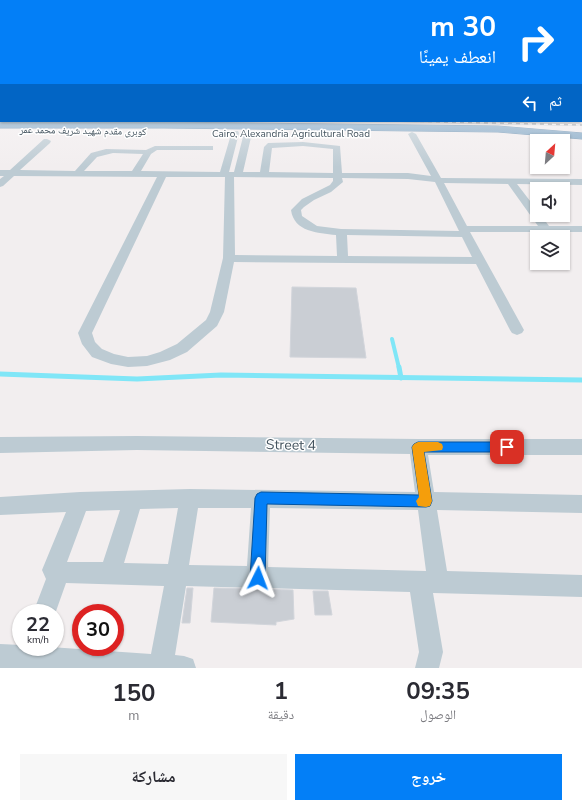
<!DOCTYPE html>
<html lang="ar">
<meta charset="utf-8">
<style>
body{margin:0;font-family:"Nunito Sans","Noto Naskh Arabic",sans-serif;background:#f7f7f7;color:#2b2b33;direction:rtl;height:100vh;display:flex;flex-direction:column;font-size:15px;white-space:nowrap}
*{box-sizing:border-box;margin:0}
p{font-size:13px;color:#7c7c81}
.icon{flex:none;width:22px;height:22px;fill:none;stroke:currentColor;stroke-width:2;stroke-linecap:round;stroke-linejoin:round}
.map{position:relative;height:668px;overflow:hidden;direction:ltr}
.sheet{display:flex;flex-direction:column;background:#fff;flex:1}
.sheet>*{flex:none}
.top-card{position:absolute;left:0px;top:0px;width:582px;height:122px;box-shadow:0 1px 3px #0004;direction:rtl;background:#037ff7;color:#fff;overflow:hidden}
.needle{width:26px;rotate:26deg}
.buttons{position:absolute;left:530px;top:134px;display:grid;gap:8px}
.buttons a{display:grid;place-items:center;width:40px;height:40px;border-radius:0px;background:#fff;box-shadow:0 1px 3px #0004;font-size:20px}
.speed{position:absolute;left:12px;top:604px;display:flex;gap:8px;font-size:20px;font-weight:700;text-align:center}
.speed>*{display:grid;place-content:center;width:52px;height:52px;border-radius:50%;background:#fff;box-shadow:0 1px 3px #0004;line-height:1}
.speed small{font-size:10px;font-weight:400}
.speed .limit{border:6px solid #d22;background:#fff;color:#111}
.pin{position:absolute;display:grid;place-items:center;width:34px;height:34px;color:#fff;margin:-17px;border-radius:8px;box-shadow:0 2px 6px #0006}
.me{position:absolute;width:44px;margin:-22px;rotate:3deg;stroke-linejoin:round;filter:drop-shadow(0 0 3px #0008)}
.turn{display:flex;align-items:center;gap:14px;height:84px;padding:0 20px;font-size:18px}
.turn .icon{width:52px;height:52px;stroke-width:2.5}
.turn b{display:block;font-size:28px;line-height:34px}
.then{display:flex;align-items:center;height:38px;padding:0 20px;background:#0003;gap:8px;font-size:15px}
.eta{display:flex;justify-content:space-evenly;align-items:center;height:68px;text-align:center}
.eta b{font-size:24px;font-weight:700;line-height:28px}
.action{display:flex;gap:8px;margin-top:auto;padding:8px 20px}
.action a{flex:1;height:46px;border-radius:0px;background:#037ff7;color:#fff;font-size:16px;font-weight:700;line-height:46px;text-align:center}
.action a+a{background:#f7f7f7;color:#2b2b33}
.map>svg:first-child{display:block}
.lines{fill:none;stroke-linecap:round;stroke-linejoin:round}
.stream-far1{stroke:#80e6f7;stroke-width:4}
.stream{stroke:#80e6f7;stroke-width:5}
.building{fill:#caced4;stroke:#d2d5db}
.highway-casing{stroke:#6c91af;stroke-width:1}
.minor{fill:#bdcbd3;fill-rule:evenodd}
.highway{fill:#80a6c4;fill-rule:evenodd}
.rail-casing{stroke:#b0b5ba;stroke-width:2}
.rail{stroke:#fff;stroke-width:1.5;stroke-dasharray:4;stroke-linecap:butt}
.route{fill:#037ff7;stroke:#0253a1}
.slow{fill:#f59e0b}
.labels{text-anchor:middle;dominant-baseline:central;stroke-width:3;stroke-linejoin:round;paint-order:stroke}
.far-street-label{font-size:10px;fill:#44545f;stroke:#fff}
.near-street-label{font-size:14px;fill:#44545f;stroke:#fff}
</style>
<div class="map">
<svg width="582" height="668" viewBox="0 0 582 668">
<rect width="100%" height="100%" fill="#f2eeef"/>
<g class="lines">
<polyline class="stream-far1" points="392,339 399,368"/>
<g class="stream">
<polyline points="399,367 401,378"/>
<polyline points="0,374 137,379 221,375 582,380"/>
</g>
</g>
<g class="building">
<polygon points="292,287 356,288 366,358 290,357"/>
<polygon points="187,588 193,588 190,623 182,623"/>
<polygon points="214,588 293,590 294,619 276,622 276,625 211,622"/>
<polygon points="313,591 328,591 332,615 315,615"/>
</g>
<g class="lines">
<defs>
<polygon id="highway" points="0,122 164,122 498,126 582,133 582,139 498,132 164,128 0,128"/>
</defs>
<use href="#highway" class="highway-casing"/>
<g class="minor">
<polygon points="581,78 582,79 582,83 581,83"/>
<rect x="0" y="79" width="1" height="4"/>
<rect x="0" y="94" width="1" height="5"/>
<rect x="581" y="95" width="1" height="5"/>
<rect x="0" y="111" width="1" height="4"/>
<rect x="581" y="115" width="1" height="4"/>
<path d="M232 131H238L239 133 229 172H234L244 133 248 131 252 133 243 172H260L264 147 268 143 303 142 340 146 342 173H408L431 176 408 134 412 132 416 134 441 178 582 179V185L517 184 537 210V215H541L549 226H582V232H470L524 330 522 333 517 335 512 333 510 330 476 264 234 262 224 312 217 326 187 352 170 360 147 366 128 367 111 364 92 357 82 344 78 333 157 177 14 176 3 186 0 187V179L4 176H0V170H10L44 139H47L51 141 50 143 20 170 75 171 91 153 106 149 146 150 155 146H213V150H157L151 154 141 171 220 172ZM303 146 333 149V173L269 172 272 148ZM113 153 143 154 132 171H84L97 157ZM166 177H225L223 258 210 312 206 320 177 344 160 352 147 356 128 357 114 354 102 349 95 342 92 333ZM234 177 333 178V181L330 185 302 199 291 210C294 232 318 233 336 235L337 256 235 255ZM342 178 408 179 435 182 459 231 341 229 317 226 302 216 301 210 304 207 314 200 331 192 343 182ZM444 183 508 184 538 226H467ZM347 235 462 237 472 257 348 256Z"/>
<path d="M137 436 418 439H582V455H428L434 492 582 495V513L437 510 447 571 582 575V597L433 593 443 652 439 668H415L419 652 410 592 186 586 175 655 184 656 193 659 196 668H0V644L21 645V647H50L151 654 164 586 66 583 55 614 33 613 46 579 42 570 66 512 0 515V497L80 492 190 489 415 492 410 454 137 450 0 453V437ZM178 508 168 564 124 563 140 509ZM198 508H251L247 566 189 565ZM270 508 418 510 426 571 268 567ZM120 510 103 562H67L86 511Z"/>
</g>
<use href="#highway" class="highway"/>
<defs>
<polyline id="rail" points="400,121 582,125"/>
</defs>
<use href="#rail" class="rail-casing"/>
<use href="#rail" class="rail"/>
</g>
<linearGradient id="sky" x2="0" y2="1"><stop stop-color="#7ec8ee"/><stop offset="0.44" stop-color="#f9f7f8"/><stop offset="1" stop-color="#f9f7f8" stop-opacity="0"/></linearGradient>
<rect width="582" height="167" fill="url(#sky)"/>
<polygon class="route" points="418,442 507,442 511,444 513,447 511,450 507,452 424,452 432,501 430,506 426,507 267,504 265,578 263,583 258,585 252,583 250,578 255,498 257,494 261,492 419,495 412,447 414,444"/>
<polygon class="slow" points="418,442 438,442 442,444 443,447 442,450 424,452 432,501 430,506 426,507 418,506 416,501 419,497 412,447 414,444"/>
<g class="labels">
<g class="far-street-label">
<text transform="translate(83 131) rotate(1)">كوبرى مقدم شهيد شريف محمد عمر</text>
<text x="291" y="134">Cairo, Alexandria Agricultural Road</text>
</g>
<g class="near-street-label">
<text transform="translate(291 445) rotate(1)">Street 4</text>
</g>
</g>
</svg>
<div class="buttons">
<a><svg class="needle" viewBox="-14 -14 28 28"><path d="M0-13l5 13h-10z" fill="#e53935"/><path d="M0 13l5-13h-10z" fill="#7c7c81"/></svg></a>
<a><svg class="icon" aria-label="sound" viewBox="0 0 24 24"><path d="M4 9h4l5-4v14l-5-4H4zM17 9q2 3 0 6"/></svg></a>
<a><svg class="icon" aria-label="layers" viewBox="0 0 24 24"><path d="M12 4l9 5-9 5-9-5zM3 14l9 5 9-5"/></svg></a>
</div>
<div class="speed"><div>22<small>km/h</small></div><div class="limit">30</div></div>
<div class="pin" style="left:507px;top:447px;background:#d93025"><svg class="icon" aria-label="arrive" viewBox="0 0 24 24"><path d="M6 21V4h12l-3 4 3 4H6"/></svg></div>
<svg class="me" style="left:258px;top:578px" viewBox="-20 -20 40 40"><path d="M0-17L14 15 0 8-14 15z" fill="#037ff7" stroke="#fff" stroke-width="4"/></svg>
<div class="top-card">
<div class="turn"><svg class="icon" aria-label="right" viewBox="0 0 24 24"><path d="M7 20v-9h11M14 6l5 5-5 5"/></svg><div><b>30 m</b>انعطف يمينًا</div></div>
<div class="then">ثم<svg class="icon" aria-label="left" viewBox="0 0 24 24"><path d="M17 20v-9H6M10 6l-5 5 5 5"/></svg></div>
</div>
</div>
<section class="sheet">
<div class="eta">
<div><b>09:35</b><p>الوصول</p></div>
<div><b>1</b><p>دقيقة</p></div>
<div><b>150</b><p>m</p></div>
</div>
<div class="action"><a>خروج</a><a>مشاركة</a></div>
</section>
